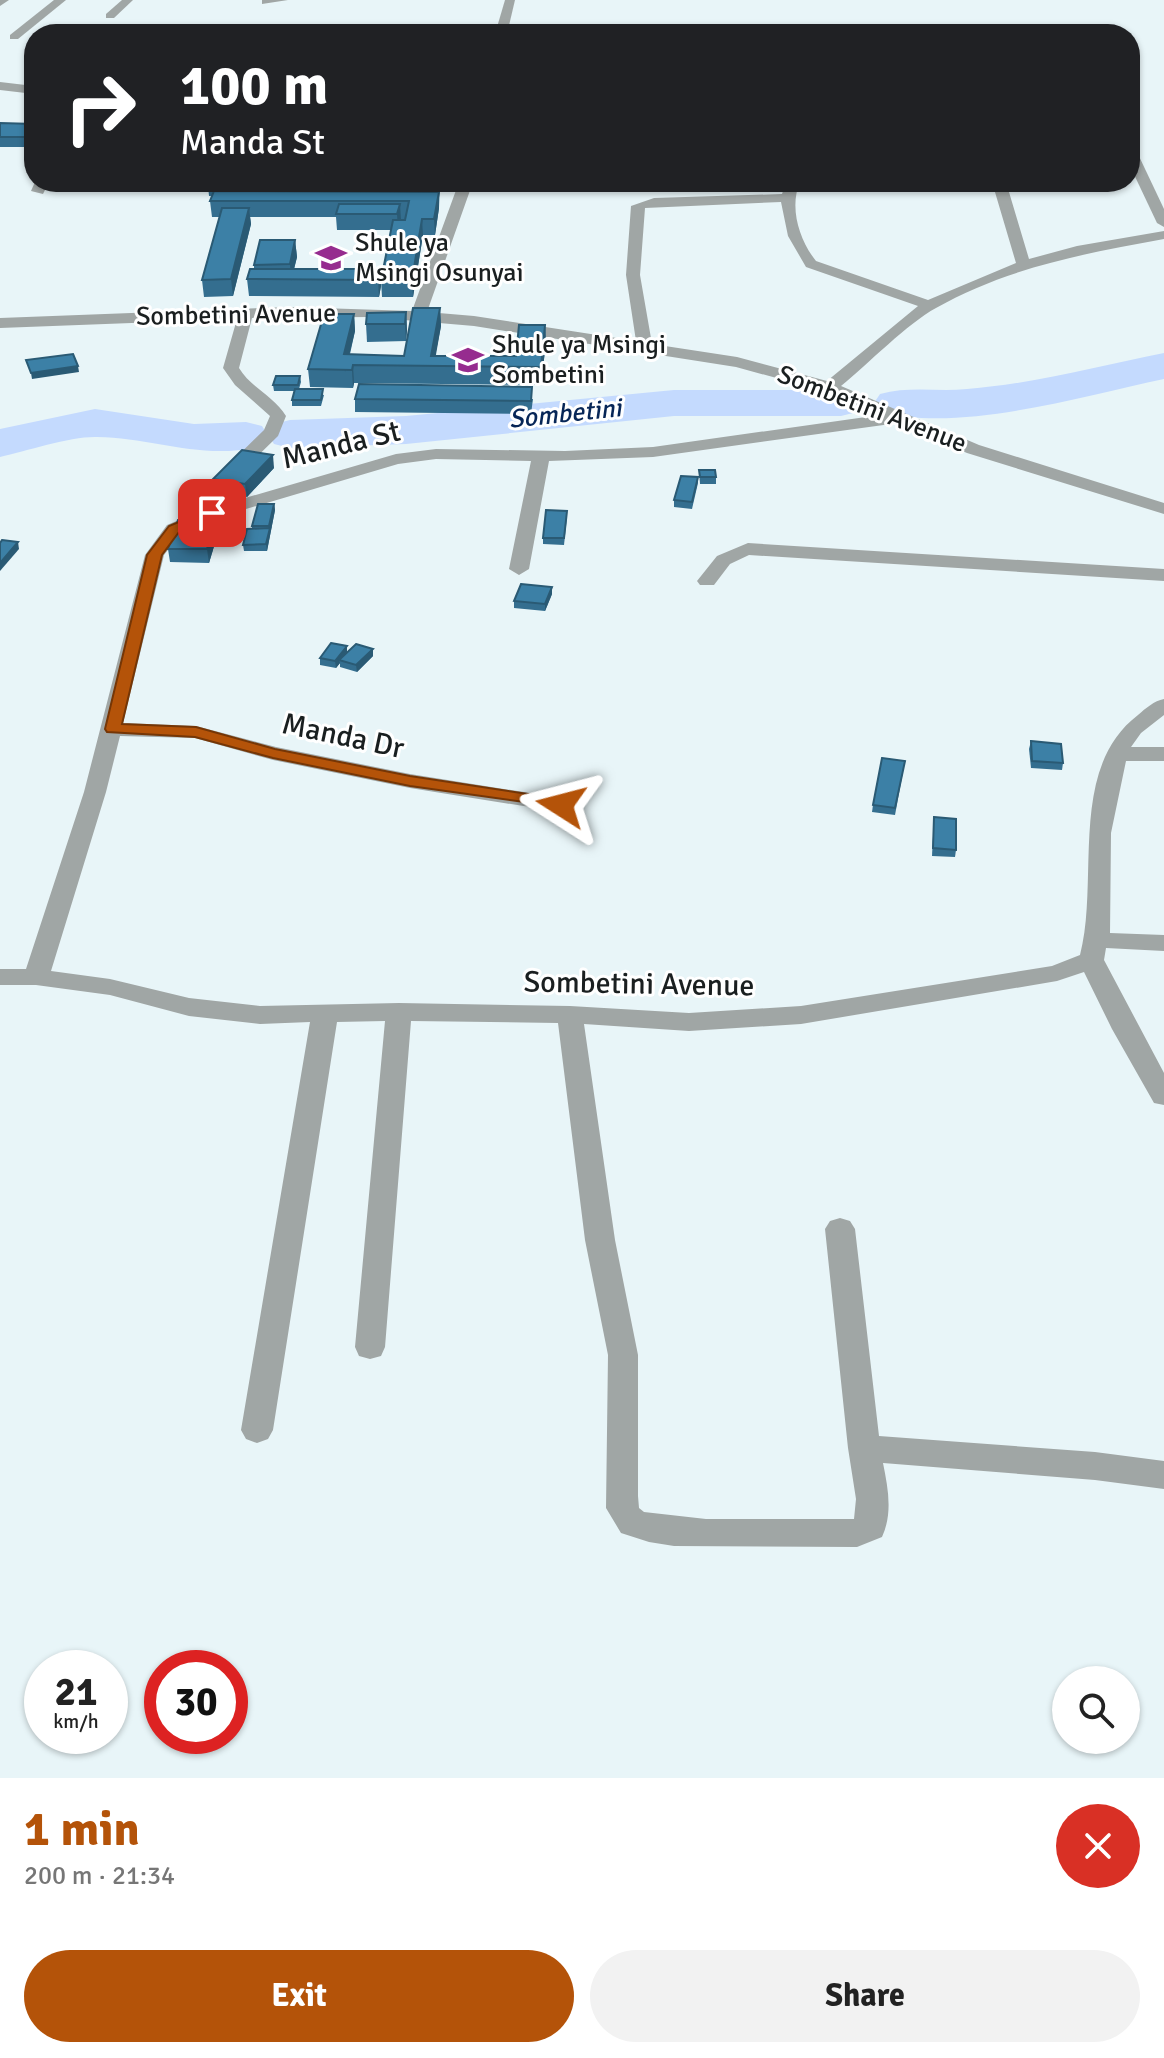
<!DOCTYPE html>
<meta charset="utf-8">
<style>
body{margin:0;font-family:Signika,sans-serif;background:#f2f2f2;color:#222;height:100vh;display:flex;flex-direction:column;font-size:30px;white-space:nowrap}
*{box-sizing:border-box;margin:0}
p{font-size:26px;color:#767676}
.icon{flex:none;width:44px;height:44px;fill:none;stroke:currentColor;stroke-width:2;stroke-linecap:round;stroke-linejoin:round}
.map{position:relative;height:1778px;overflow:hidden}
.drawer{display:flex;flex-direction:column;background:#fff;flex:1}
.drawer>*{flex:none}
.hud{position:absolute;left:24px;top:24px;width:1116px;height:168px;border-radius:32px;box-shadow:0 2px 6px #0004;background:#202124;color:#fff;overflow:hidden}
.fabs{position:absolute;left:1052px;top:1666px;display:grid;gap:16px}
.fabs a{display:grid;place-items:center;width:88px;height:88px;border-radius:50%;background:#fff;box-shadow:0 2px 6px #0004;font-size:40px}
.speed{position:absolute;left:24px;top:1650px;display:flex;gap:16px;font-size:40px;font-weight:700;text-align:center}
.speed>*{display:grid;place-content:center;width:104px;height:104px;border-radius:50%;background:#fff;box-shadow:0 2px 6px #0004;line-height:1}
.speed small{font-size:20px;font-weight:400}
.speed .limit{border:12px solid #d22;background:#fff;color:#111}
.pin{position:absolute;display:grid;place-items:center;width:68px;height:68px;color:#fff;margin:-34px;border-radius:16px;box-shadow:0 4px 12px #0006}
.me{position:absolute;width:88px;margin:-44px;rotate:279deg;stroke-linejoin:round;filter:drop-shadow(0 0 6px #0008)}
.turn{display:flex;align-items:center;gap:28px;height:168px;padding:0 24px;font-size:36px}
.turn .icon{width:104px;height:104px;stroke-width:2.5}
.turn b{display:block;font-size:56px;line-height:68px}
.round{display:grid;place-items:center;flex:none;width:84px;height:84px;border-radius:42px;background:#f2f2f2}
.overview{display:flex;align-items:center;justify-content:space-between;height:136px;padding:0 24px}
h1{font-size:48px;font-weight:700;line-height:60px;color:#b45309}
.cta{display:flex;gap:16px;margin-top:auto;padding:16px 24px}
.cta a{flex:1;height:92px;border-radius:48px;background:#b45309;color:#fff;font-size:32px;font-weight:700;line-height:92px;text-align:center}
.cta a+a{background:#f2f2f2;color:#222}
.map>svg:first-child{display:block}
.lines{fill:none;stroke-linecap:round;stroke-linejoin:round}
.river{fill:#c4dafe;fill-rule:evenodd}
.minor{fill:#a0a6a5;fill-rule:evenodd}
.wall{fill:#346e8f;fill-rule:evenodd}
.shaded-wall{fill:#2a5a74}
.building{fill:#3c80a6;stroke:#2a5a74;stroke-width:2}
.route{fill:#b45309;stroke:#753606;stroke-width:2}
.labels{text-anchor:middle;dominant-baseline:central;stroke-width:6;stroke-linejoin:round;paint-order:stroke}
.far-poi-label{font-size:26px;fill:#1a1f20;stroke:#fff;text-anchor:start}
.far-street-label{font-size:26px;fill:#1a1f20;stroke:#fff}
.far-water-label{font-size:26px;font-style:italic;fill:#072657;stroke:#fff}
.street-label{font-size:30px;fill:#1a1f20;stroke:#fff}
</style>
<div class="map">
<svg width="1164" height="1778" viewBox="0 0 1164 1778">
<rect width="100%" height="100%" fill="#e8f5f8"/>
<g class="lines">
<g class="river">
<path d="M1164 353V379C1082 396 962 433 880 412L874 403 880 394C909 386 938 392 967 389 1033 384 1099 366 1164 353Z"/>
<path d="M674 390H841L857 394 863 403 857 412 841 416H674L406 444 290 448 274 444 269 436 262 446C203 461 155 438 97 437 72 436 26 451 0 457V429L95 409 194 424 246 422 262 426 267 434 274 424 290 420 406 416Z"/>
</g>
<g class="minor">
<polygon points="0,0 9,0 0,6"/>
<polygon points="54,0 66,0 18,39 10,39 10,35"/>
<polygon points="122,0 133,0 114,18 106,18 106,14"/>
<polygon points="262,0 288,0 262,4"/>
<polygon points="505,0 515,0 507,34 495,34"/>
<polygon points="0,82 34,86 34,94 0,90"/>
<polygon points="1130,148 1137,152 1164,209 1164,227 1157,223 1130,166"/>
<polygon points="35,182 49,182 43,194 31,191"/>
<path d="M459 182H473L427 312 474 316 636 341 626 275 631 206 654 198 782 194 786 182H800C789 207 799 240 816 261L928 300 1016 263 992 182H1006L1029 259 1077 246 1164 231V239C1086 253 1006 268 936 308 908 323 868 364 841 386L979 445 1164 503V514L967 453 898 423 653 457 549 461 529 569 519 575 509 569 531 461 436 459 398 464 219 517 181 533 164 555 123 723 196 726 276 747 410 774 561 798 569 800 572 805 569 810 561 812 410 788 273 760 195 738 120 736 106 792 51 971 110 979 189 998 260 1006 399 1003 570 1006 689 1013 801 1006 1052 966 1080 955C1100 880 1067 769 1138 715 1146 708 1154 701 1164 699V715L1141 733 1131 747H1164V761H1126L1111 833 1110 933 1164 935V951L1106 948 1104 960 1164 1073V1105L1154 1103 1112 1029 1084 972 1057 981 801 1024 689 1031 584 1024 615 1240 638 1355V1496L639 1508 644 1512 706 1519H854L856 1499 848 1448 825 1229 830 1221 840 1218 850 1221 855 1229 879 1436 1095 1452 1164 1461V1489L1095 1480 883 1463C888 1488 893 1513 882 1537L857 1547 674 1546 649 1542 621 1533 606 1508 608 1355 585 1240 558 1023 411 1021 385 1347 381 1356 370 1359 359 1356 355 1347 385 1021 337 1022 273 1430 268 1439 257 1443 246 1439 241 1430 310 1022 260 1024 189 1016 110 995 36 985H0V969H26L84 792 145 555 167 525 203 510 205 488 264 430 270 416 235 385 223 368 237 319 0 328V318L290 307 412 311ZM781 202 788 236 806 267 918 306 827 381 737 357 652 344 640 275 645 208ZM369 317 474 326 736 367 824 391 880 415 653 447 565 451 436 449 396 454 221 505 220 493 278 436 286 416C274 396 251 388 239 368L252 318Z"/>
<polygon points="748,543 1164,569 1164,581 749,555 730,564 714,585 700,585 697,581 717,556"/>
</g>
</g>
<g class="wall">
<polygon points="0,123 34,124 32,147 0,147"/>
<path d="M210 182H440L439 208 435 235H423L413 297H382L381 280 391 230H337L336 217H250L251 224 233 296 204 297 202 280 220 217H212L210 201 212 196H209L208 185ZM347 185H352V192H346Z"/>
<polygon points="295,240 297,257 294,269 380,269 381,286 379,297 249,296 247,279 254,269 254,265"/>
<polygon points="440,308 441,326 435,356 516,356 545,325 546,342 541,385 354,383 353,388 310,387 308,369 354,314 355,331 350,354 404,356"/>
<polygon points="406,312 407,330 406,341 367,342 366,324"/>
<polygon points="300,376 301,382 299,389 324,395 321,406 292,406 292,400 294,391 274,391 273,385"/>
<polygon points="355,399 533,399 531,414 355,412"/>
<polygon points="274,468 247,497 214,492 213,479"/>
<polygon points="699,470 716,477 716,484 700,484"/>
<polygon points="698,477 698,483 692,509 674,507 674,500"/>
<polygon points="274,504 275,510 267,551 244,551 243,545 252,529 252,526"/>
<polygon points="243,515 244,522 242,535 225,535 224,529"/>
<polygon points="567,517 564,545 543,544 543,538"/>
<polygon points="218,533 209,563 170,562 168,549"/>
<polygon points="552,594 545,611 514,608 514,601"/>
<polygon points="347,646 347,652 373,649 373,656 357,672 340,667 340,663 336,668 320,665 320,658"/>
<polygon points="1031,741 1063,763 1062,770 1031,768 1029,749"/>
<polygon points="905,761 895,815 872,812 873,805"/>
<polygon points="934,817 956,850 955,857 932,856"/>
</g>
<g class="shaded-wall">
<polygon points="34,132 34,144 32,147 30,137"/>
<polygon points="345,182 347,182 347,187 344,197 344,186"/>
<polygon points="439,192 439,208 435,235 434,219"/>
<polygon points="400,204 401,220 398,230 397,214"/>
<polygon points="249,208 251,224 233,296 231,279"/>
<polygon points="422,219 423,235 413,297 412,280"/>
<polygon points="295,240 297,257 291,281 290,264"/>
<polygon points="380,269 381,286 379,297 378,280"/>
<polygon points="440,308 441,326 434,366 431,356"/>
<polygon points="406,312 407,330 406,341 405,324"/>
<polygon points="354,314 355,331 345,372 344,354"/>
<polygon points="545,325 546,342 541,385 541,367"/>
<polygon points="353,365 354,383 353,388 352,370"/>
<polygon points="78,366 79,372 32,379 31,373"/>
<polygon points="273,455 274,468 247,497 245,484"/>
<polygon points="274,504 275,510 267,551 266,544 269,526"/>
<polygon points="216,520 218,533 209,563 207,549"/>
<polygon points="18,542 19,549 0,571 0,563"/>
<polygon points="552,587 552,594 545,611 545,604"/>
<polygon points="347,646 347,653 339,660 340,663 336,668 335,661"/>
<polygon points="373,649 373,656 357,672 356,665"/>
</g>
<g class="building">
<polygon points="660,32 699,34 659,34"/>
<polygon points="0,123 34,124 34,132 30,137 0,137"/>
<polygon points="210,182 345,182 344,186 208,185"/>
<polygon points="352,182 440,182 439,186 351,187"/>
<polygon points="214,191 439,192 434,219 422,219 412,280 381,280 393,220 405,220 409,201 210,201"/>
<polygon points="339,204 400,204 397,214 336,214"/>
<polygon points="222,208 249,208 231,279 202,280"/>
<polygon points="260,240 295,240 290,264 254,265"/>
<polygon points="250,269 380,269 378,280 247,279"/>
<polygon points="413,308 440,308 431,356 516,356 519,325 545,325 541,367 353,365 352,370 308,369 324,314 354,314 344,354 404,356"/>
<polygon points="406,312 405,324 366,324 367,313"/>
<polygon points="73,354 78,366 31,373 26,360"/>
<polygon points="276,376 300,376 298,385 273,385"/>
<polygon points="359,384 532,387 531,401 355,399"/>
<polygon points="295,389 323,389 321,400 292,400"/>
<polygon points="242,450 273,455 245,484 213,479"/>
<polygon points="699,470 715,470 716,477 700,477"/>
<polygon points="681,476 698,477 692,502 674,500"/>
<polygon points="258,504 274,504 269,526 252,526"/>
<polygon points="546,510 567,511 564,538 543,538"/>
<polygon points="243,515 241,528 224,529 226,516"/>
<polygon points="178,520 216,520 207,549 168,549"/>
<polygon points="270,528 266,544 243,545 247,529"/>
<polygon points="2,540 18,542 0,563 0,543"/>
<polygon points="521,584 552,587 545,604 514,601"/>
<polygon points="331,643 347,646 335,661 320,658"/>
<polygon points="356,644 373,649 356,665 339,660"/>
<polygon points="1031,741 1061,744 1063,763 1032,761"/>
<polygon points="882,758 905,761 895,808 873,805"/>
<polygon points="934,817 956,819 956,850 933,848"/>
</g>
<polygon class="route" points="212,508 217,510 217,516 179,532 162,555 122,724 196,727 275,749 410,776 561,799 567,801 570,805 567,808 410,786 273,758 195,737 107,732 105,729 147,555 169,526"/>
<defs>
<symbol id="school-bare" viewBox="-9 -9 18 18"><path d="M0-5L7-2L0 1L-7-2ZM-4 1L0 2.5L4 1V4Q0 6-4 4Z" fill="#962c8f" stroke="#fff" stroke-width="2.5" paint-order="stroke"/></symbol>
</defs>
<g fill-rule="evenodd">
<use href="#school-bare" x="309" y="236" width="44" height="44"/>
<use href="#school-bare" x="446" y="338" width="44" height="44"/>
</g>
<g class="labels">
<g class="far-poi-label">
<text x="355" y="243">Shule ya<tspan x="355" dy="30">Msingi Osunyai</tspan></text>
<text x="492" y="345">Shule ya Msingi<tspan x="492" dy="30">Sombetini</tspan></text>
</g>
<g class="far-street-label">
<text transform="translate(236 315) rotate(-1)">Sombetini Avenue</text>
<text transform="translate(872 409) rotate(21)">Sombetini Avenue</text>
</g>
<g class="far-water-label">
<text transform="translate(565 414) rotate(-6)">Sombetini</text>
</g>
<g class="street-label">
<text transform="translate(341 445) rotate(-14)">Manda St</text>
<text transform="translate(343 736) rotate(12)">Manda Dr</text>
<text transform="translate(639 984) rotate(1)">Sombetini Avenue</text>
</g>
</g>
</svg>
<div class="fabs">
<a><svg class="icon" aria-label="search" viewBox="0 0 24 24"><circle cx="10" cy="10" r="6"/><path d="M15 15l6 6"/></svg></a>
</div>
<div class="speed"><div>21<small>km/h</small></div><div class="limit">30</div></div>
<div class="pin" style="left:212px;top:513px;background:#d93025"><svg class="icon" aria-label="arrive" viewBox="0 0 24 24"><path d="M6 21V4h12l-3 4 3 4H6"/></svg></div>
<svg class="me" style="left:561px;top:805px" viewBox="-20 -20 40 40"><path d="M0-17L14 15 0 8-14 15z" fill="#b45309" stroke="#fff" stroke-width="4"/></svg>
<div class="hud">
<div class="turn"><svg class="icon" aria-label="right" viewBox="0 0 24 24"><path d="M7 20v-9h11M14 6l5 5-5 5"/></svg><div><b>100 m</b>Manda St</div></div>
</div>
</div>
<section class="drawer">
<div class="overview"><div><h1>1 min</h1><p>200 m · 21:34</p></div><a class="round" style="background:#d93025;color:#fff"><svg class="icon" aria-label="close" viewBox="0 0 24 24"><path d="M6 6l12 12M18 6L6 18"/></svg></a></div>
<div class="cta"><a>Exit</a><a>Share</a></div>
</section>
